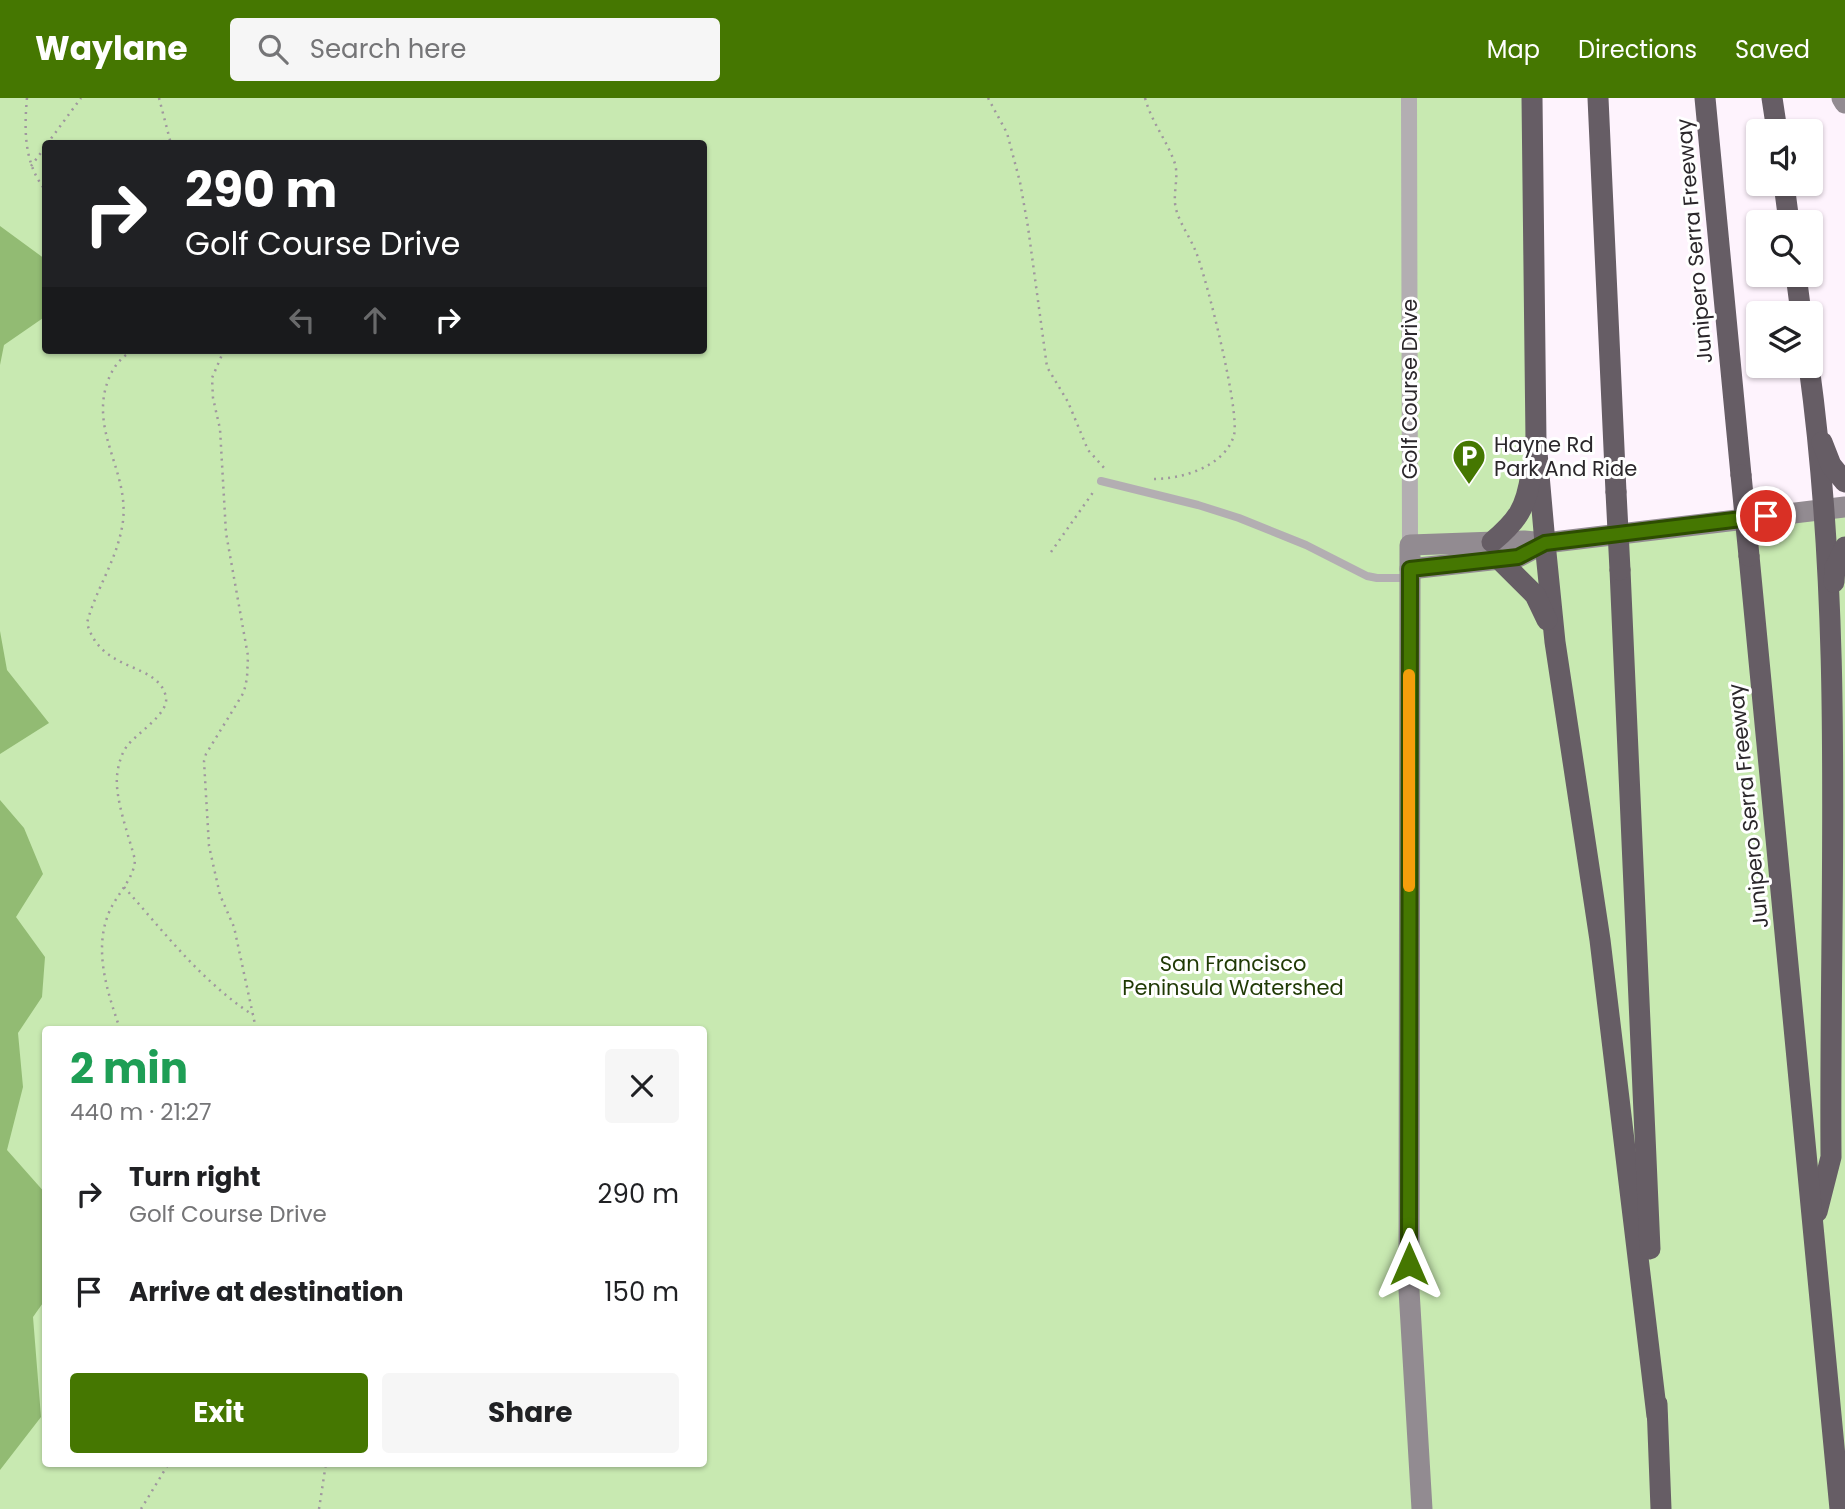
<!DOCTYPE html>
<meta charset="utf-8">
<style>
body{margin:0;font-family:Poppins,sans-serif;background:#f6f6f6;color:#202124;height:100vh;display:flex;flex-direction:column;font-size:26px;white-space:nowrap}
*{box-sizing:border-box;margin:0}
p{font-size:23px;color:#757577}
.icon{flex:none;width:38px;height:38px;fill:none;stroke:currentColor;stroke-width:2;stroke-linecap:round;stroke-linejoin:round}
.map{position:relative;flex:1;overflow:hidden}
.drawer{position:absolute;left:42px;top:928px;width:665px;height:441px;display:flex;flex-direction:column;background:#fff;border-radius:7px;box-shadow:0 2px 5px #0004}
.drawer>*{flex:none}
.hud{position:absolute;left:42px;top:42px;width:665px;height:214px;border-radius:7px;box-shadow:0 2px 5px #0004;background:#202124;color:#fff;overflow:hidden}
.buttons{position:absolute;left:1746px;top:21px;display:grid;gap:14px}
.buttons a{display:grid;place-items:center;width:77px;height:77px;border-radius:7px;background:#fff;box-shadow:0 2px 5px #0004;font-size:35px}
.pin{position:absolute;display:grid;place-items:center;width:60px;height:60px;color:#fff;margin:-30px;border:4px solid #fff;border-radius:50%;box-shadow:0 2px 7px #0007}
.me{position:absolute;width:77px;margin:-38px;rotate:0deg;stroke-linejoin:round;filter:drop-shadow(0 0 5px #0008)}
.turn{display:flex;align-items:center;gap:24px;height:147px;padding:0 28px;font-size:32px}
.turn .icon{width:91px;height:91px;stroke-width:2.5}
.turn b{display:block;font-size:49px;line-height:60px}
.lanes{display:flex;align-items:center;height:66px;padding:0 28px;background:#0003;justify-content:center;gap:35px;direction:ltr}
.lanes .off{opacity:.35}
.round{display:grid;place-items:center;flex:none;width:74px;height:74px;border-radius:7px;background:#f6f6f6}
.summary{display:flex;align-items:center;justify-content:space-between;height:119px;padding:0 28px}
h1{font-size:42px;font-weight:700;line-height:52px;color:#1e9e55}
.primary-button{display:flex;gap:14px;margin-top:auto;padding:14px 28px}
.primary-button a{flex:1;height:80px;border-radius:7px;background:#457701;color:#fff;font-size:28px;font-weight:700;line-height:80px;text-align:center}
.primary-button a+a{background:#f6f6f6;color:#202124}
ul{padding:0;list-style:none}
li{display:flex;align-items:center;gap:21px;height:98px;padding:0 28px}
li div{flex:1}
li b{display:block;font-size:26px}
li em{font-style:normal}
header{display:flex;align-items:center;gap:42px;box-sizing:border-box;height:98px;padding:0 35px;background:#457701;color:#fff}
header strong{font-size:33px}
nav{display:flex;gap:38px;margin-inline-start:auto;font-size:24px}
.search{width:490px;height:63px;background:#f6f6f6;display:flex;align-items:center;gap:18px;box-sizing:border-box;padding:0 24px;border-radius:7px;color:#757577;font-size:26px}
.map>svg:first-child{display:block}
.green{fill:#c8e9b1;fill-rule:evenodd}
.water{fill:#92bb73}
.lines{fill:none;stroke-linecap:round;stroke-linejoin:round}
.path{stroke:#9f979e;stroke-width:2.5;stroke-dasharray:2 5;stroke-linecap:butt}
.lane{stroke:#b3aeb2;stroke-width:8}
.street{stroke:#b3aeb2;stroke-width:16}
.secondary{stroke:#928b91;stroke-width:21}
.highway{stroke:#665d65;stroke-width:21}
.highway-bridge{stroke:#665d65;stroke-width:21}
.route-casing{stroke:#2d4d01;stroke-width:18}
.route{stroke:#457701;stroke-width:12}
.slow{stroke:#f59e0b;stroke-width:12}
.labels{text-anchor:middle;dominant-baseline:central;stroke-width:6;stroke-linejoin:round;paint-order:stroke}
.street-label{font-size:21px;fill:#2b272b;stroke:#fff}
.poi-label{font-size:21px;fill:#2b272b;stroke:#fff;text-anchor:start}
.park-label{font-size:21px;fill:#1f3904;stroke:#fff}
</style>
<header>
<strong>Waylane</strong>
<div class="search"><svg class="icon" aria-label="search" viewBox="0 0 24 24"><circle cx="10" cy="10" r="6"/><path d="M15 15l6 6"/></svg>Search here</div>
<nav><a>Map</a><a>Directions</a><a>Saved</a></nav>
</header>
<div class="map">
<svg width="1845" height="1411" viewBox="0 0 1845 1411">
<rect width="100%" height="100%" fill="#fef3fd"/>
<path class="green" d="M0 0H1532L1545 445 1845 409V1411H0ZM46 46H704V252H46ZM46 931H704V1365H46Z"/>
<g class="water">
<polygon points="0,128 45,161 46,218 4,247 0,267"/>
<polygon points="0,533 7,572 49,625 0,656"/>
<polygon points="0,702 24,730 43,776 16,819 45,859 42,899 18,935 23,989 7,1052 46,1096 45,1202 33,1219 41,1319 0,1372"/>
</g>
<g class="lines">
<g class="path">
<path d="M27 0C24 33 24 66 46 93"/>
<polyline points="159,0 171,46"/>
<polyline points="988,0 1007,35 1020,84 1028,129 1047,269 1068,304 1088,352 1106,372"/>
<path d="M1145 0C1152 25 1166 41 1174 63 1180 78 1172 95 1176 111 1180 126 1190 139 1196 154 1207 182 1240 313 1234 337 1225 369 1180 382 1150 381"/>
<polyline points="47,46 81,0"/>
<polyline points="31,68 46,48"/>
<polyline points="224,252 212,280 213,300 220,331 226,435 248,558 247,580 244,594 206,656 204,663 209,748 220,797 234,829 256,931"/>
<polyline points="1051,454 1094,393"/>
<path d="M124 789C164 834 202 884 253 917"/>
<path d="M120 931C107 893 92 849 111 810 119 794 134 780 135 762 129 738 115 702 117 678 118 668 121 656 127 648 137 635 169 616 166 599 158 563 101 576 87 525 96 490 118 461 123 423 129 372 88 332 109 280 114 268 122 258 134 252"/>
<polyline points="141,1411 169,1365"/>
<polyline points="319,1411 326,1365"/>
</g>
<polyline class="lane" points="1101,383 1198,407 1239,420 1306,447 1367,478 1377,480 1410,480"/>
<polyline class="street" points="1409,0 1410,447"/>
<g class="secondary">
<polyline points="1842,0 1845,5"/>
<polyline points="1410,471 1518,459 1545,445"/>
<polyline points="1422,1411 1409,1192 1410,447 1524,443 1545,445 1845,409"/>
</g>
<g class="highway">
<polyline points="1532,0 1536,343 1545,445 1555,544 1600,842 1657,1318"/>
<polyline points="1598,0 1616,394"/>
<polyline points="1705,0 1741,377"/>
<polyline points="1772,0 1777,33"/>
<polyline points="1784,86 1789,124"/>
<polyline points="1796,177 1801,215"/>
<path d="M1809 268C1845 530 1829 796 1831 1059L1817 1114"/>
<polyline points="1822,344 1831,367 1845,384"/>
<path d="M1492 444C1518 422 1526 410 1531 376"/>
<polyline points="1749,458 1840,1411"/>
<polyline points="1500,462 1535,497 1547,522"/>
<polyline points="1620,472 1650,1151"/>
<polyline points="1834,484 1835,470 1845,449"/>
<polyline points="1657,1306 1661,1411"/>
</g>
<g class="highway-bridge">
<polyline points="1741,377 1749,458"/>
<polyline points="1616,394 1620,472"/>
</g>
</g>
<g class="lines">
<defs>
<polyline id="route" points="1409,1166 1410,471 1518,459 1545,445 1766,418"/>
</defs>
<use href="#route" class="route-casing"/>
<use href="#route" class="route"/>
<polyline class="slow" points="1409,788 1409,577"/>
</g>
<defs>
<symbol id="parking-pin" viewBox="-11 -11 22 30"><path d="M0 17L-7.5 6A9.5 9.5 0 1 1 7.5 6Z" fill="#457701" stroke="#fff"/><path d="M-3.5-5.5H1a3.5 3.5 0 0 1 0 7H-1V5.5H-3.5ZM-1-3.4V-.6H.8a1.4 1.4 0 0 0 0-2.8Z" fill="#fff"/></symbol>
</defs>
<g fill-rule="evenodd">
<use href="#parking-pin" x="1450" y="339" width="38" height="52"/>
</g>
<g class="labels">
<g class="street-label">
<text transform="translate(1694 143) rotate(-95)">Junipero Serra Freeway</text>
<text transform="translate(1409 291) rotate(-90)">Golf Course Drive</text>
<text transform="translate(1748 708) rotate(-96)">Junipero Serra Freeway</text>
</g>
<g class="poi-label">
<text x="1494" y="346">Hayne Rd<tspan x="1494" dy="24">Park And Ride</tspan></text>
</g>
<g class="park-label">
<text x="1233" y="865">San Francisco<tspan x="1233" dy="24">Peninsula Watershed</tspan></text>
</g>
</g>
</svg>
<div class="buttons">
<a><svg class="icon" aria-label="sound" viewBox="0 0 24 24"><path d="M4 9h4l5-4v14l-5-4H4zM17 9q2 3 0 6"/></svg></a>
<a><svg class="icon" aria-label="search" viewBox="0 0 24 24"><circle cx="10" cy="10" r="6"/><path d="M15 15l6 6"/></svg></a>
<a><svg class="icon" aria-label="layers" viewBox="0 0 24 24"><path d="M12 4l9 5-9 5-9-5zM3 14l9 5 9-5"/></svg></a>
</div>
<div class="pin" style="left:1766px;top:418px;background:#d93025"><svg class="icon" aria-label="arrive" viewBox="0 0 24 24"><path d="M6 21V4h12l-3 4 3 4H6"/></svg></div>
<svg class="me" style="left:1409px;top:1166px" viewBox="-20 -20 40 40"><path d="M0-17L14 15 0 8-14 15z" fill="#457701" stroke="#fff" stroke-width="4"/></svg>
<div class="hud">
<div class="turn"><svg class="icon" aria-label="right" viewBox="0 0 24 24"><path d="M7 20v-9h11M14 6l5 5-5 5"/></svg><div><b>290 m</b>Golf Course Drive</div></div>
<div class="lanes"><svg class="icon off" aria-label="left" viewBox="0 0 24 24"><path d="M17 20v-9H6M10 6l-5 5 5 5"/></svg><svg class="icon off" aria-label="ahead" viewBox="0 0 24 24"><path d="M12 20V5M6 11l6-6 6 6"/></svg><svg class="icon" aria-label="right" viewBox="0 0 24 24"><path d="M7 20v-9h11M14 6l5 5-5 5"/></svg></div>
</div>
<section class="drawer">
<div class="summary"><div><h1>2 min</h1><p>440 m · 21:27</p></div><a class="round"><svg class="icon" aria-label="close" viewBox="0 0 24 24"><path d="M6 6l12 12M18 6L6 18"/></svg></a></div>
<ul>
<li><svg class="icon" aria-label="right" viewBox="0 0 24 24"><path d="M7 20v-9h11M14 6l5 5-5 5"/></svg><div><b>Turn right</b><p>Golf Course Drive</p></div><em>290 m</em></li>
<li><svg class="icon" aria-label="arrive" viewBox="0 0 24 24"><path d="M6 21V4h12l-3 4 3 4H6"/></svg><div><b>Arrive at destination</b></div><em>150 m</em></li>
</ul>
<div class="primary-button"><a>Exit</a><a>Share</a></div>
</section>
</div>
